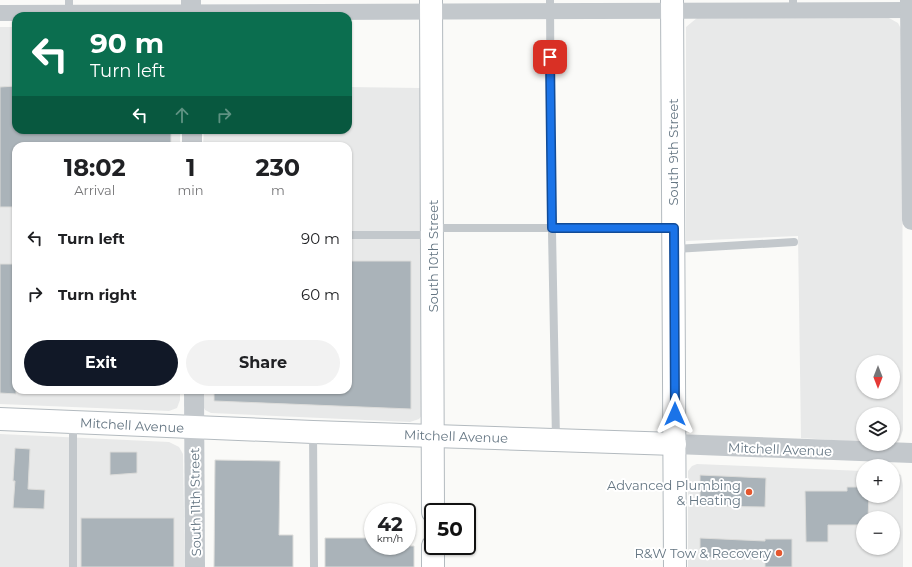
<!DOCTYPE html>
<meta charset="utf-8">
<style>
body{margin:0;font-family:Montserrat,sans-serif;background:#f2f2f2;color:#202124;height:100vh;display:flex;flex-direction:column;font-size:15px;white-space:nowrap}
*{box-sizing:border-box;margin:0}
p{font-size:13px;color:#757577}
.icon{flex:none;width:22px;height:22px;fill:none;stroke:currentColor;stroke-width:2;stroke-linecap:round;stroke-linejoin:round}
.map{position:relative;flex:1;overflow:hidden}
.panel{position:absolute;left:12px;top:142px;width:340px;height:252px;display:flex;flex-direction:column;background:#fff;border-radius:12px;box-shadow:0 1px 3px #0004}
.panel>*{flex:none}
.banner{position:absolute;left:12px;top:12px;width:340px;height:122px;border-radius:12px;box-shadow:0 1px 3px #0004;background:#0b6e4f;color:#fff;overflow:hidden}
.needle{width:26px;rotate:180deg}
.fabs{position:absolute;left:856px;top:355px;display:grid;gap:8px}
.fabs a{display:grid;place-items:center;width:44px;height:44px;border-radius:50%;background:#fff;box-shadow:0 1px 3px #0004;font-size:20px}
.speed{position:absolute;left:364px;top:503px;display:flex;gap:8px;font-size:20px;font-weight:700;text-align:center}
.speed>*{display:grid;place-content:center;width:52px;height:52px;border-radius:50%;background:#fff;box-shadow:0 1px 3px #0004;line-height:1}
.speed small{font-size:10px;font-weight:400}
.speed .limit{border:2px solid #111;border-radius:6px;background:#fff;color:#111}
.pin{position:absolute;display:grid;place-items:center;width:34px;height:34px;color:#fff;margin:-17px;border-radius:8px;box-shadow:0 2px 6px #0006}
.me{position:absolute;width:44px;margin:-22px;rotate:0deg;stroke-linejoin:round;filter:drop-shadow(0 0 3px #0008)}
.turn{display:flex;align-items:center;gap:14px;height:84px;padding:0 12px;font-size:18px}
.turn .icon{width:52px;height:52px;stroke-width:2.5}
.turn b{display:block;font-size:28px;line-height:34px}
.lanes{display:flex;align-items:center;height:38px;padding:0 12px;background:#0003;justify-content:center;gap:20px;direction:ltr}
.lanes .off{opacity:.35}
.eta{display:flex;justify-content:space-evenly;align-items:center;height:68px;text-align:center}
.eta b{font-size:24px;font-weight:700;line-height:28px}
.cta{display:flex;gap:8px;margin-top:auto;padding:8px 12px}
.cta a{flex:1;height:46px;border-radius:24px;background:#111827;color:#fff;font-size:16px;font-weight:700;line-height:46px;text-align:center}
.cta a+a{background:#f2f2f2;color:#202124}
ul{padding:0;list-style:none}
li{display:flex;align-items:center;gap:12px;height:56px;padding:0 12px}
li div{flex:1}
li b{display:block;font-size:15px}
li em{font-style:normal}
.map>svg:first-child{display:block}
.built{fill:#e8e9e9;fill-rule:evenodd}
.building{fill:#aab3b9;stroke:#dcdcda}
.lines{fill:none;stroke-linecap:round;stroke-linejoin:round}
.secondary-casing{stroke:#b3babf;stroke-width:24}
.service{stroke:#c3c8cc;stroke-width:8}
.minor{stroke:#c3c8cc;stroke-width:16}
.tertiary{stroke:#c3c8cc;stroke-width:20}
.secondary{stroke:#fff;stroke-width:22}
.route-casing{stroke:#114b97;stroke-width:10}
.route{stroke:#1a73e8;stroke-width:7}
.poi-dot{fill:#e4572e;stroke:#fff;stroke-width:1.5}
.labels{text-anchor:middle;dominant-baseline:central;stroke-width:4;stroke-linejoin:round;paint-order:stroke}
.street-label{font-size:13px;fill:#657683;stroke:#fff}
.poi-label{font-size:13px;fill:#657683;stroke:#fff;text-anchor:end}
</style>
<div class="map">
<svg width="912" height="567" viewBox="0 0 912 567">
<rect width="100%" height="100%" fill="#fafaf8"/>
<g class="built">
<path d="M697 18H889L898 23 902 31 903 430 899 441 893 443V414H863V442L801 438 798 236 686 241V27ZM863 362H893V392H863Z"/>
<polygon points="0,27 16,27 16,130 180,130 180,146 16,146 16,390 180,390 180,400 177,408 169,411 0,404"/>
<polygon points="348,87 420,88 423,414 419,419 410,422 211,413 205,410 202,403 202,390 348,390 348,146 203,146 204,130 348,130"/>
<polygon points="0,434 169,442 179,447 183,454 185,567 0,567"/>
<path d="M697 464 863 471V496H893V472L901 475 903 485V567H688V471L692 466ZM863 518H893V548H863Z"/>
</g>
<g class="building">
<polygon points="16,86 16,130 171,130 171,146 16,146 16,207 0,207 0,87"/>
<polygon points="348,261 411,261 411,409 214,401 214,390 348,390"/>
<polygon points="0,264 16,264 16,394 0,393"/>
<polygon points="15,448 30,449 28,489 45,490 44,509 13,508 15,481 13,481"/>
<polygon points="110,452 137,452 137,473 110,475"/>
<polygon points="215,460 280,461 279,535 293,535 293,567 214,567"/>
<polygon points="700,475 766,478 765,507 700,506"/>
<polygon points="847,487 863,487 863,496 869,496 868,518 863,518 863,525 828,525 828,542 806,542 805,491 847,491"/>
<rect x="81" y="518" width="93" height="49"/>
<polygon points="325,538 373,538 373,546 414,546 414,567 325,567"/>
<polygon points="700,538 765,541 765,539 792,539 792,567 765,567 765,559 700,557"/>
</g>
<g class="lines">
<defs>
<g id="secondary">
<polyline points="431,0 433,512"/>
<polyline points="672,0 675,567"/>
<polyline points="0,419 313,432 675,444"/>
<polyline points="433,546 433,567"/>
</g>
</defs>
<use href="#secondary" class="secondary-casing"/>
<g class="service">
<polyline points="69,0 69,13"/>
<polyline points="550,0 551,180 556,439"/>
<polyline points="793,0 793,10"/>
<polyline points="433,228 673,228"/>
<polyline points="348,235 432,235"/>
<polyline points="675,249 794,242"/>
<polyline points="73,424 73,567"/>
<polyline points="313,433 314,567"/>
</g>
<polyline class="minor" points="0,13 910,10"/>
<g class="tertiary">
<polyline points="191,0 191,16"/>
<polyline points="910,0 912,220"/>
<polyline points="192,130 192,146"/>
<polyline points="194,390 195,567"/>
<polyline points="675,444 912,453"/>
</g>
<use href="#secondary" class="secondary"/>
</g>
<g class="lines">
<defs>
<polyline id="route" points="550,57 552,228 674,228 675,414"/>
</defs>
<use href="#route" class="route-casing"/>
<use href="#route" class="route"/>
</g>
<g class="poi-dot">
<circle cx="749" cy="492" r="4"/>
<circle cx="779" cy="553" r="4"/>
</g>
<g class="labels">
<g class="street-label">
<text transform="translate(673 152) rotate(-90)">South 9th Street</text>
<text transform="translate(433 256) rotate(-90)">South 10th Street</text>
<text transform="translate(132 425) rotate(3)">Mitchell Avenue</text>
<text transform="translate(456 436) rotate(2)">Mitchell Avenue</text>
<text transform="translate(780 449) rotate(2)">Mitchell Avenue</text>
<text transform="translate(195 502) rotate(-91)">South 11th Street</text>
</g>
<g class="poi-label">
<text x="741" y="485">Advanced Plumbing<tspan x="741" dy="15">&amp; Heating</tspan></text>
<text x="771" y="553">R&amp;W Tow &amp; Recovery</text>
</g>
</g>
</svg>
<div class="fabs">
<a><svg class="needle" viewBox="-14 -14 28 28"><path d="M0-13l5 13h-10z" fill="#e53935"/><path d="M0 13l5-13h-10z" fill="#757577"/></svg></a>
<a><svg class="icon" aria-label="layers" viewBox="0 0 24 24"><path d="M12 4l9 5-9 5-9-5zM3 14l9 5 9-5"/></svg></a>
<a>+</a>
<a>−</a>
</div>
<div class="speed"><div>42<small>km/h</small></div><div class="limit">50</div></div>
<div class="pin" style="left:550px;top:57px;background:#d93025"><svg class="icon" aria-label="arrive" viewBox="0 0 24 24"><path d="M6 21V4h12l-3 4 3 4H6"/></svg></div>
<svg class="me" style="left:675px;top:414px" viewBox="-20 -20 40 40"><path d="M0-17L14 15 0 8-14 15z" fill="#1a73e8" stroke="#fff" stroke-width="4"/></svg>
<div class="banner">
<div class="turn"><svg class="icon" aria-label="left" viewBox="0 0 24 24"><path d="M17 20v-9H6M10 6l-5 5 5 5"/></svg><div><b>90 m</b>Turn left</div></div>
<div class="lanes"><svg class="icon" aria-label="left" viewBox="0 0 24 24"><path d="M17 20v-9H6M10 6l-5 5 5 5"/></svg><svg class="icon off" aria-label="ahead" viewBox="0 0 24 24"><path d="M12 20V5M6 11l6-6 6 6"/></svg><svg class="icon off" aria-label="right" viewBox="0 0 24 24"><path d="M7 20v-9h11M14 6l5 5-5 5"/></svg></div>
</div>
<section class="panel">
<div class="eta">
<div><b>18:02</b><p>Arrival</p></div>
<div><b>1</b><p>min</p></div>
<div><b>230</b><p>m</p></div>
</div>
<ul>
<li><svg class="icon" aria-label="left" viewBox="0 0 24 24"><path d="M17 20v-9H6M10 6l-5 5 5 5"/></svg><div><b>Turn left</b></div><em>90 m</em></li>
<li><svg class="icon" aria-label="right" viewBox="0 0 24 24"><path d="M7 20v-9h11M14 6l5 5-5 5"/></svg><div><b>Turn right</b></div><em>60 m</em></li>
</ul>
<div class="cta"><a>Exit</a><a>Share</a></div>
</section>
</div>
